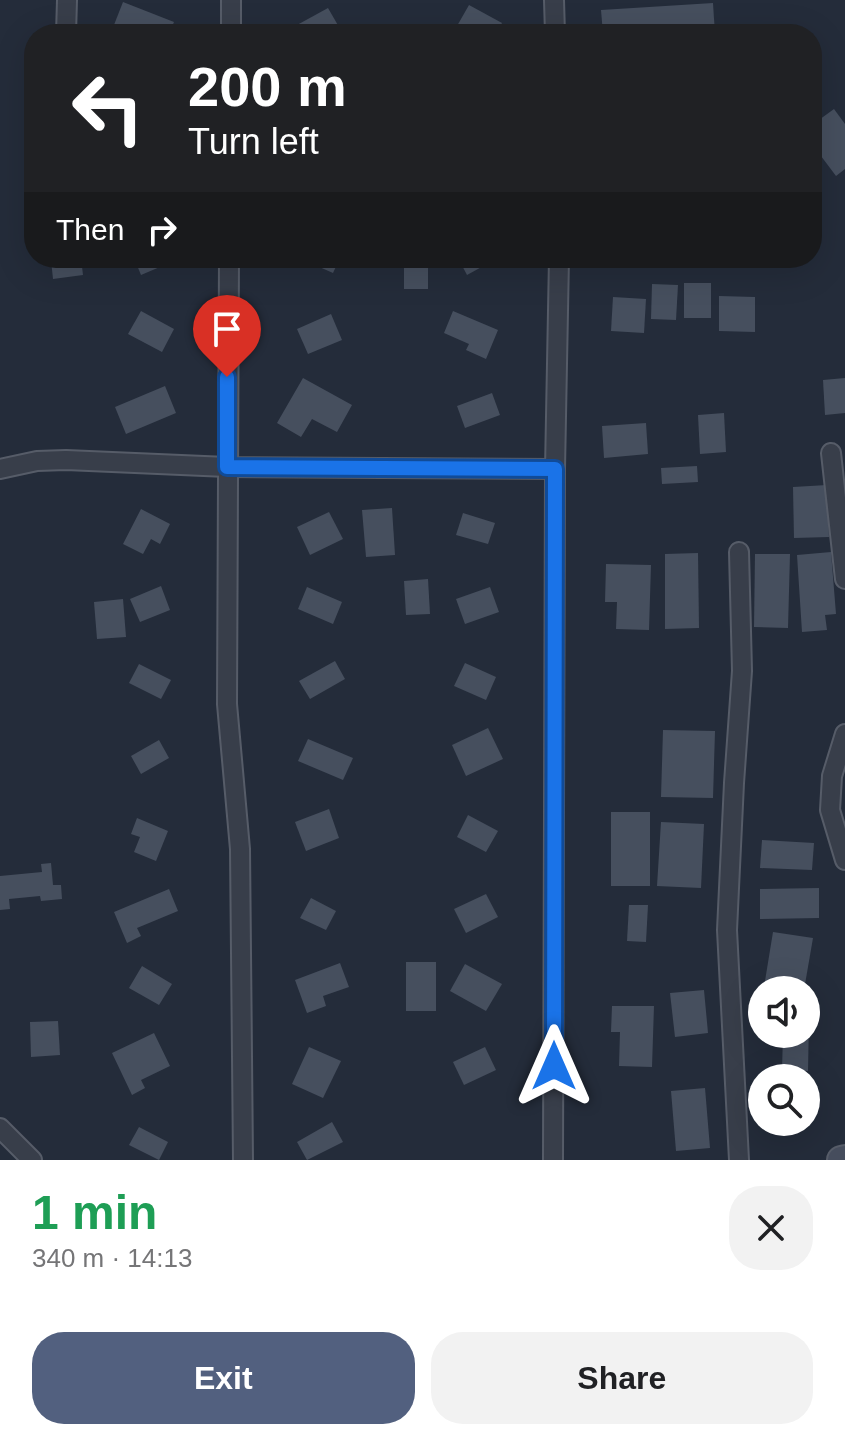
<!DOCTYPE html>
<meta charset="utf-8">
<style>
body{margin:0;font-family:Helvetica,sans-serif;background:#f2f2f2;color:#202124;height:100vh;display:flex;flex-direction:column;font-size:30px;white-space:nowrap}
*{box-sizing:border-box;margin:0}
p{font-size:26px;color:#757577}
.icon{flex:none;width:44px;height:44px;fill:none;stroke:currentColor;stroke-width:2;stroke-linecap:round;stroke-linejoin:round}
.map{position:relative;height:1160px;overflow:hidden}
.side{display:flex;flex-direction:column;background:#fff;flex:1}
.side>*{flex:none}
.hud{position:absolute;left:24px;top:24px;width:798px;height:244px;border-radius:32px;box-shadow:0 8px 32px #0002;background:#202124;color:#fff;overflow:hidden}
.tools{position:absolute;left:748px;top:976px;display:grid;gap:16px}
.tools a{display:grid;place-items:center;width:72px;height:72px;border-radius:50%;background:#fff;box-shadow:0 8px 32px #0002;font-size:40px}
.pin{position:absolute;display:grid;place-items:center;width:68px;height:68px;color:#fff;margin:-82px -34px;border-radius:50% 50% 50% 0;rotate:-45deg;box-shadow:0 0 8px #0007}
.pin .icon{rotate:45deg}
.me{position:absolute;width:88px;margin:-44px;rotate:0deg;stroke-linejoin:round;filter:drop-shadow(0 0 6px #0008)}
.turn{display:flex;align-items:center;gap:28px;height:168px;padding:0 32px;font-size:36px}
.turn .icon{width:104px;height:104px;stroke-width:2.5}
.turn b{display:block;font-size:56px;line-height:68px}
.then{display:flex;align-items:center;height:76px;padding:0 32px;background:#0003;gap:16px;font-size:30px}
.round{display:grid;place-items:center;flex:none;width:84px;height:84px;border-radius:32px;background:#f2f2f2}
.summary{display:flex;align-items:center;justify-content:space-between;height:136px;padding:0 32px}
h1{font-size:48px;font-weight:600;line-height:60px;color:#1e9e55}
.button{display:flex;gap:16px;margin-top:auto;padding:16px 32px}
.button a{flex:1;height:92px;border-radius:32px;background:#52607f;color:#fff;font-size:32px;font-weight:600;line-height:92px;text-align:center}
.button a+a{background:#f2f2f2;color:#202124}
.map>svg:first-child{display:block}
.building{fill:#464f5e}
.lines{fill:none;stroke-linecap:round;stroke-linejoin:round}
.minor-casing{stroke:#565c68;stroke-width:22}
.secondary-casing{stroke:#565c68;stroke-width:30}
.minor{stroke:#383e4a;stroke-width:18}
.secondary{stroke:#464d5d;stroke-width:26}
.route-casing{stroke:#114b97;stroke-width:20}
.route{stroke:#1a73e8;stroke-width:14}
</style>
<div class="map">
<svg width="845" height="1160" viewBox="0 0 845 1160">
<rect width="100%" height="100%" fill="#242c3a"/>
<g class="building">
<polygon points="123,2 174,22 169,34 123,34 112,30"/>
<polygon points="713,3 715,34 603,34 601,10"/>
<polygon points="469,5 502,23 496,34 471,34 457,26"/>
<polygon points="328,8 343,34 302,34 297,25"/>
<polygon points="834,109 845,124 845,169 836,176 812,144 812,125"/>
<polygon points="37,258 81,258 83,275 53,279 51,260 38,262"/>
<polygon points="134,258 172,258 174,261 141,275"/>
<polygon points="299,258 340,258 333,273"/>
<rect x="404" y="258" width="24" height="31"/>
<polygon points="458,258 498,258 467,275"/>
<rect x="684" y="283" width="27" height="35"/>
<polygon points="652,284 678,285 676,320 651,319"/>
<polygon points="719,296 755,297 755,332 719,331"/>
<polygon points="613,297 646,299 644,333 611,331"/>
<polygon points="141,311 174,329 162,352 128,334"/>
<polygon points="453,311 498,330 486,359 466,350 469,344 444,333"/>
<polygon points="331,314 342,340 308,354 297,329"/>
<polygon points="303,378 352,405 337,432 312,419 301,437 277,423"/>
<polygon points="845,378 845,413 825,415 823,380"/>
<polygon points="165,386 176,413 126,434 115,407"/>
<polygon points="492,393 500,415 465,428 457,406"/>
<polygon points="724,413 726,452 700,454 698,415"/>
<polygon points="646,423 648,454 604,458 602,426"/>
<polygon points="697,466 698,482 662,484 661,468"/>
<polygon points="827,485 829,537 794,538 793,487"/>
<polygon points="392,508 395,555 366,557 362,510"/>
<polygon points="141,509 170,524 160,544 151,539 143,554 123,544"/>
<polygon points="329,512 343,539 310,555 297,527"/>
<polygon points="463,513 495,523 488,544 456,535"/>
<polygon points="831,552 836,614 825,615 827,630 802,632 797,555"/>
<polygon points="698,553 699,628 665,629 665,554"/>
<polygon points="755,554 790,554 788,628 754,627"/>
<polygon points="606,564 651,565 649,630 616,629 617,602 605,602"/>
<polygon points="428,579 430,614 406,615 404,581"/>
<polygon points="161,586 170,610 140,622 130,599"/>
<polygon points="307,587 342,602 333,624 298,609"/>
<polygon points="490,587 499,612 465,624 456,599"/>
<polygon points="123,599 126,637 97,639 94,602"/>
<polygon points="335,661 345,679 310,699 299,681"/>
<polygon points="465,663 496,677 486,700 454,686"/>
<polygon points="139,664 171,680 161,699 129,683"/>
<polygon points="488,728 503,759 466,776 452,745"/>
<polygon points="663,730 715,731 713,798 661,797"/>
<polygon points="308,739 353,758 343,780 298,761"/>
<polygon points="159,740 169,758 141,774 131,756"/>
<polygon points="329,809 339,838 306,851 295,822"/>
<rect x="611" y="812" width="39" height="74"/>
<polygon points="468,815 498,831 486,852 457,837"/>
<polygon points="137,818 168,831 156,861 134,852 140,837 131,834"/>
<polygon points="661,822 704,824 701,888 657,886"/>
<polygon points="762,840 814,843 812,870 760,868"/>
<polygon points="51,863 53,885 61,885 62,899 41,901 40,896 9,899 10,909 0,910 0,876 42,872 41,864"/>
<polygon points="819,888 819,918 760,919 760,889"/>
<polygon points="169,889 178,911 137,928 141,936 127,943 114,912"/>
<polygon points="486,894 498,917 466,933 454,909"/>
<polygon points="311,898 336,911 326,930 300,918"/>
<polygon points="629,905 648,905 646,942 627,941"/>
<polygon points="773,932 813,938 804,990 781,990 764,987"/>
<rect x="406" y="962" width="30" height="49"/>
<polygon points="340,963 349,987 323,996 326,1006 307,1013 295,980"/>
<polygon points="465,964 502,984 486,1011 450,991"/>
<polygon points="142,966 172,984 159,1005 129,988"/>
<polygon points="704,990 708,1033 675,1037 670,993"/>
<polygon points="612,1006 654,1006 652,1067 619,1066 620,1032 611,1032"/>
<polygon points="806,1020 809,1020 808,1071 782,1070 783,1034 806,1034"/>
<polygon points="58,1021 60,1055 31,1057 30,1022"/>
<polygon points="154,1033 170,1066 141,1080 145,1088 132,1095 112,1053"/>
<polygon points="309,1047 341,1061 323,1098 292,1084"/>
<polygon points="485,1047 496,1070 464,1085 453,1062"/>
<polygon points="705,1088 710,1148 676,1151 671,1091"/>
<polygon points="332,1122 343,1142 307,1160 297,1142"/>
<polygon points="139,1127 168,1142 159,1160 129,1145"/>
</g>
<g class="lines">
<defs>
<g id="minor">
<polyline points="554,0 555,34"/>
<polyline points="66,34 67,0"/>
<polyline points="231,34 231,0"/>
<polyline points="229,258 227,704 240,849 243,1160"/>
<polyline points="831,453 845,579"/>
<polyline points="0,469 37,461 66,460 227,467 555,469"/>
<polyline points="845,734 832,776 830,810 845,860"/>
<polyline points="0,1128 32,1160"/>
<polyline points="553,1160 555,469 559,258"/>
<polyline points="739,1160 727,930 734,783 742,671 739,552"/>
</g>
<polyline id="secondary" points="841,1160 845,1159"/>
</defs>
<use href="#minor" class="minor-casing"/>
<use href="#secondary" class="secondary-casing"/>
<use href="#minor" class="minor"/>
<use href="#secondary" class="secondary"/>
</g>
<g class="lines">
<defs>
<polyline id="route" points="227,377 227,467 555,469 554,1066"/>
</defs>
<use href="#route" class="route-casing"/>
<use href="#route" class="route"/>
</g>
</svg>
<div class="tools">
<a><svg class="icon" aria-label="sound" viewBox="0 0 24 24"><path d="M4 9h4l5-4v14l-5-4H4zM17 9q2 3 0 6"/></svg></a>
<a><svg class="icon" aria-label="search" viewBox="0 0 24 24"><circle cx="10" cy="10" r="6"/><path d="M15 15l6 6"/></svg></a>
</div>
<div class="pin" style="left:227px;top:377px;background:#d93025"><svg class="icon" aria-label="arrive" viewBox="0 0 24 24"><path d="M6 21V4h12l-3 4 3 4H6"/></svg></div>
<svg class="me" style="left:554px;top:1066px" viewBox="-20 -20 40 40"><path d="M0-17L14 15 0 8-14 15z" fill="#1a73e8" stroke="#fff" stroke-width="4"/></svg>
<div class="hud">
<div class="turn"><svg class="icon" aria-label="left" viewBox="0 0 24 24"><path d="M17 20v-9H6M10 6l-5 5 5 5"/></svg><div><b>200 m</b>Turn left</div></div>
<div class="then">Then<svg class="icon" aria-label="right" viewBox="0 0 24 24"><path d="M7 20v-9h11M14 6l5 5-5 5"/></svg></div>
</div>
</div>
<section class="side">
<div class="summary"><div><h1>1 min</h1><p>340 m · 14:13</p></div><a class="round"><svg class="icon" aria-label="close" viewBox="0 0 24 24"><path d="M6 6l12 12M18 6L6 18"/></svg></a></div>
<div class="button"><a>Exit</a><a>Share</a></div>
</section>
